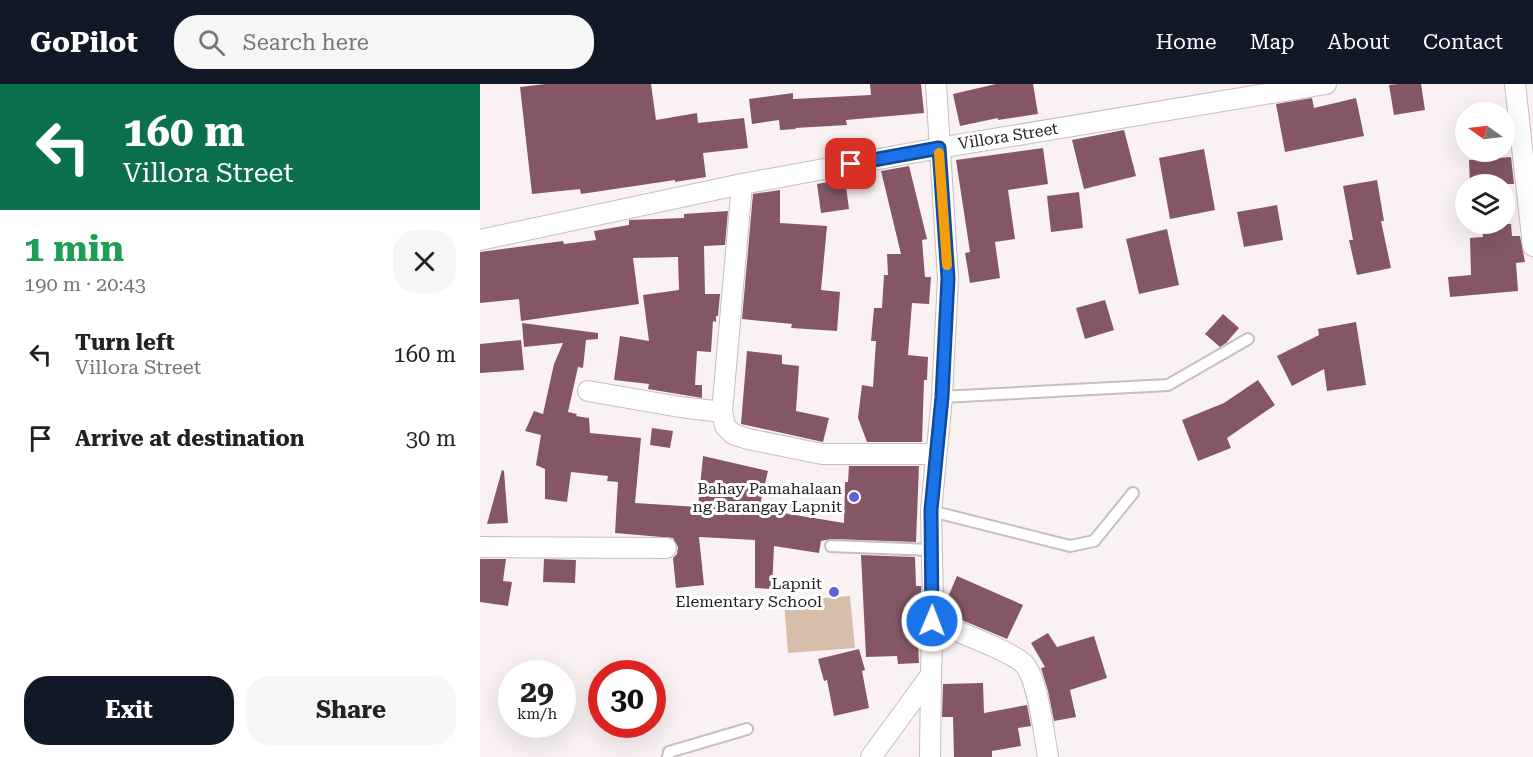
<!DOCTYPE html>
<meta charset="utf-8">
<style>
body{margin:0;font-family:"Roboto Serif",serif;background:#f6f6f6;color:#222;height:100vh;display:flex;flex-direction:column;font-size:22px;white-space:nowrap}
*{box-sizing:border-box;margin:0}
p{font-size:20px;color:#767676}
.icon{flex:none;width:33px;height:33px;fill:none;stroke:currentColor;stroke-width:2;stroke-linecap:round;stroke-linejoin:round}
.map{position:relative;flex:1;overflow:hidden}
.drawer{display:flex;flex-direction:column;background:#fff;width:480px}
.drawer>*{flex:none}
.hud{background:#0b6e4f;color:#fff;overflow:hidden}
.needle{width:39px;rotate:284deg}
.controls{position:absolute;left:975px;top:18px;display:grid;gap:12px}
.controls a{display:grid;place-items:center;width:60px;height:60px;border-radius:50%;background:#fff;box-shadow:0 6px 24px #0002;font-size:30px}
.speed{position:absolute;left:18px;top:576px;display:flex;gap:12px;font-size:30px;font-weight:700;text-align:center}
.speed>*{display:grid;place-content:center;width:78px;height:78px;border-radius:50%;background:#fff;box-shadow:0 6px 24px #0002;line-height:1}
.speed small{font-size:15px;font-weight:400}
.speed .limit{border:9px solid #d22;background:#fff;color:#111}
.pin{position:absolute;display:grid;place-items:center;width:51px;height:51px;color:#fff;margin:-26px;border-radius:12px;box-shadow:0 3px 9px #0006}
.me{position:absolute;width:66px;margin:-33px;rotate:1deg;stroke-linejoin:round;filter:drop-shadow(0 0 4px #0008)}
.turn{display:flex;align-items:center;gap:21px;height:126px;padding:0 24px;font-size:27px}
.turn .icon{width:78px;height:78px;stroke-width:2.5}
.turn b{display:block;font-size:42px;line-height:51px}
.round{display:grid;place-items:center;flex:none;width:63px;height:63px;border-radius:24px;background:#f6f6f6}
.head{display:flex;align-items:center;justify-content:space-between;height:102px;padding:0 24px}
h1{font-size:36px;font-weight:700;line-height:45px;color:#1e9e55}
.action{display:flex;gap:12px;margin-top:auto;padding:12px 24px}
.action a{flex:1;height:69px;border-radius:24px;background:#111827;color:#fff;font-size:24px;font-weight:700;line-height:69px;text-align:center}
.action a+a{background:#f6f6f6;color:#222}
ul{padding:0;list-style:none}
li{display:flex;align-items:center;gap:18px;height:84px;padding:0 24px}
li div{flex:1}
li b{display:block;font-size:22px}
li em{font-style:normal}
header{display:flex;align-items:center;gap:36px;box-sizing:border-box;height:84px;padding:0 30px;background:#111827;color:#fff}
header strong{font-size:28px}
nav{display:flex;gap:33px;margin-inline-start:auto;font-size:21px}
.search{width:420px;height:54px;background:#f6f6f6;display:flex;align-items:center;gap:15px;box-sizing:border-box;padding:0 21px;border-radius:24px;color:#767676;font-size:22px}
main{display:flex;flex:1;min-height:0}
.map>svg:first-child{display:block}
.green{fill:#d7beab}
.building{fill:#855766}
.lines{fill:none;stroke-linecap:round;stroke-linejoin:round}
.service-casing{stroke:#c6bfbe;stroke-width:14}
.minor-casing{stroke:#c6bfbe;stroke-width:22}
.service{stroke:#fff;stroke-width:10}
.minor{stroke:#fff;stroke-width:20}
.route-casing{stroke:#114b97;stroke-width:15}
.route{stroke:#1a73e8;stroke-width:10}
.slow{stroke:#f59e0b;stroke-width:10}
.poi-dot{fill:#6060d9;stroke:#fff;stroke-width:2}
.labels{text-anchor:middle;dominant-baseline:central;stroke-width:6;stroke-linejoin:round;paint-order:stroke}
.street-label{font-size:16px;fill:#211e1e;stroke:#fff}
.poi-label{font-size:16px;fill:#211e1e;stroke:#fff;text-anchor:end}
</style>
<header>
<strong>GoPilot</strong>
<div class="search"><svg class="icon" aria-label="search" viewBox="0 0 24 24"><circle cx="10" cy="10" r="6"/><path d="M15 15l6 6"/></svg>Search here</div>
<nav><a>Home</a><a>Map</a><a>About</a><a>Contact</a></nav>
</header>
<main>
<section class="drawer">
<div class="hud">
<div class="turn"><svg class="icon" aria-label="left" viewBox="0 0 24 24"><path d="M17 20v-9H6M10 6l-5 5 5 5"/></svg><div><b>160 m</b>Villora Street</div></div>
</div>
<div class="head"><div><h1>1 min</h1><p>190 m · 20:43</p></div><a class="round"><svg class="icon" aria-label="close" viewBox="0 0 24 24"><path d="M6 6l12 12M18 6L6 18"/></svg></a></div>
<ul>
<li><svg class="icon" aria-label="left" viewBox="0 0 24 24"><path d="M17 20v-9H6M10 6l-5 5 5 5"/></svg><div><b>Turn left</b><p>Villora Street</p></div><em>160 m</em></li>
<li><svg class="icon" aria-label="arrive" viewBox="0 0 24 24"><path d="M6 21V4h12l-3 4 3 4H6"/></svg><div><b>Arrive at destination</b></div><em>30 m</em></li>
</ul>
<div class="action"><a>Exit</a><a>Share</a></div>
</section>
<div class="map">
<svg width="1053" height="673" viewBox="0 0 1053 673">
<rect width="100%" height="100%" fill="#faf2f2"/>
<polygon class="green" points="370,512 375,564 308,569 304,517"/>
<g class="building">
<polygon points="65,0 171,0 176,36 217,29 218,39 264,34 268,64 223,69 226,93 195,98 195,96 101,110 100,105 52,110 40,3"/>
<polygon points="390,0 441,0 444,29 366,36 367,41 315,44 316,45 300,46 299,36 272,40 269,15 313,9 313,15 391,11"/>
<polygon points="516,0 553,0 558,30 518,36 518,34 480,42 473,10"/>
<polygon points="918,0 941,0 945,26 914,31 909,1"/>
<polygon points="832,14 834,24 876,14 884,52 805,68 796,20"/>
<polygon points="644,46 656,92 604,105 592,56"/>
<polygon points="563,64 568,100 528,106 535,155 515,158 520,194 490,199 485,169 490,168 476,76"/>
<polygon points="724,65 735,126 690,135 679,74"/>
<polygon points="1031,73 1034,100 990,100 989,76"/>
<polygon points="429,82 447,155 442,156 445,193 451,193 449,220 432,219 428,271 448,273 447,296 444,296 442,358 387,358 378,334 382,301 393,303 396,257 391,257 394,224 402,224 404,191 408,191 407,170 421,170 401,87"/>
<polygon points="365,95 369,125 341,129 337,100"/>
<polygon points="897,96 904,137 901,137 911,184 877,191 869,156 873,156 863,102"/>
<polygon points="300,106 300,139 347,142 341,206 360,208 357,247 311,244 312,240 262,235 273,110"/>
<polygon points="599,108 603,144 571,148 567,112"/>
<polygon points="797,121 803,156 764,163 757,128"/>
<polygon points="248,127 245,161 224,162 225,210 240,210 238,232 236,232 236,238 233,237 231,268 217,267 215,301 222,301 222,314 168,305 169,300 134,296 140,252 169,257 163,211 199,206 198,173 153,174 159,220 41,237 39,215 0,219 0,168 83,157 84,160 116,156 114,147 149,141 149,136 204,134 204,130"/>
<polygon points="1002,140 1031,140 1032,152 1040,152 1045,178 1036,179 1038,207 970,213 968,193 991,191 990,154 1003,153"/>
<polygon points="687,145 699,201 659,210 646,155"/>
<polygon points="625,216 634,246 605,255 596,224"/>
<polygon points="743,230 759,244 746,259 740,263 725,250"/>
<polygon points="876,238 886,301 847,307 844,285 812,302 797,272 839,251 838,245"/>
<polygon points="42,239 118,249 118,255 106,256 103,284 98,283 88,328 97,330 96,332 109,334 110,349 161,354 155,419 218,423 223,372 288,387 279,425 364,439 365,398 368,398 369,382 439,382 436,458 351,455 341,457 339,469 294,462 292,505 275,504 275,456 219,453 224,501 196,504 193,474 197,470 198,463 193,454 135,449 138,398 127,397 128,392 91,388 87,418 65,415 65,385 56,381 61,351 45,347 54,327 63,330 74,280 83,259 44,263"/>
<polygon points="41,256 44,286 0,289 0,260"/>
<polygon points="267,267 302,271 302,280 319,282 316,327 349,334 343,358 261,340"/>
<polygon points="778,296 795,321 747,354 751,364 718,377 702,336 744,319"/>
<polygon points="172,344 193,347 190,364 170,361"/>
<polygon points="22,386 24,387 28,439 7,440"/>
<polygon points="381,471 435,473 436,502 441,502 441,522 436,520 439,579 418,580 417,572 386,573"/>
<polygon points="0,475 26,475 23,497 32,498 28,522 0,518"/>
<polygon points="64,475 96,476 95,499 63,498"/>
<polygon points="477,492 543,521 527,555 465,529 465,520"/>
<polygon points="568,549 577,563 614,552 627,594 590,606 596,633 574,637 568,607 561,584 565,583 551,559"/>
<polygon points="379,565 385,586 382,587 389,624 354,632 347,596 344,597 338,575"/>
<polygon points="503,599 504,629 547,621 551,642 538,644 541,662 512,667 512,673 474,673 473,633 462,633 463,600"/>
</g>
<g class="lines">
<defs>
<g id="service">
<polyline points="462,313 688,301 768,255"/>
<polyline points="451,427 590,462 614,457 653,409"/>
<polyline points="351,462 452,466"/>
<polyline points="188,673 189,668 267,645"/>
</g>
<g id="minor">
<polyline points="1035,0 1053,162"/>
<polyline points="262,100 242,328 245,342 253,350 268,355 342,370 456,370"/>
<polyline points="0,156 262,100 459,64 846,0"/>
<polyline points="108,307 200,323 242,328"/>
<polyline points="0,463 186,464"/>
<path d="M452 537C471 545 533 568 544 580 558 595 564 651 568 673"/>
<polyline points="391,673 451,591 453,519 451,427 462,313 468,194 456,0"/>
<polyline points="450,673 451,591"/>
</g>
</defs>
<use href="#service" class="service-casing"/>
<use href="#minor" class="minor-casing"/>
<use href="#service" class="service"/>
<use href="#minor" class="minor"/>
</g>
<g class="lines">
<defs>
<polyline id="route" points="371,80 459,64 468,194 462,313 451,426 452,537"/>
</defs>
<use href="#route" class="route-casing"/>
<use href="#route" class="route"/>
<polyline class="slow" points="459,69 467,181"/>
</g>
<g class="poi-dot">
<circle cx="374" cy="413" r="6"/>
<circle cx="354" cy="508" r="6"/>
</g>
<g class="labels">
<g class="street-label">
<text transform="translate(528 52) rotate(-9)">Villora Street</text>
</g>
<g class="poi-label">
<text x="362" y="404">Bahay Pamahalaan<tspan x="362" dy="18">ng Barangay Lapnit</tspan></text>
<text x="342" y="499">Lapnit<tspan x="342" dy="18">Elementary School</tspan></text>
</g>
</g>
</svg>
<div class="controls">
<a><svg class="needle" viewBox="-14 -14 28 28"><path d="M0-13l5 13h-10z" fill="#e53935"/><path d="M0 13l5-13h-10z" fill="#767676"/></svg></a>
<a><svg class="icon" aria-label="layers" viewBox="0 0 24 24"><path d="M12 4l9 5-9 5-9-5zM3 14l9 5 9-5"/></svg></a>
</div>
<div class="speed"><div>29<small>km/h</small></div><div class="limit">30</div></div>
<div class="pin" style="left:371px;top:80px;background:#d93025"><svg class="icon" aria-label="arrive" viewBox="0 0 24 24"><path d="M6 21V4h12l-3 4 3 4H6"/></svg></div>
<svg class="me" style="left:452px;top:537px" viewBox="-20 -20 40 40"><circle r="17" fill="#1a73e8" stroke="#fff" stroke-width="3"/><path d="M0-11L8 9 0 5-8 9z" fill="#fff"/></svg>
</div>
</main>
